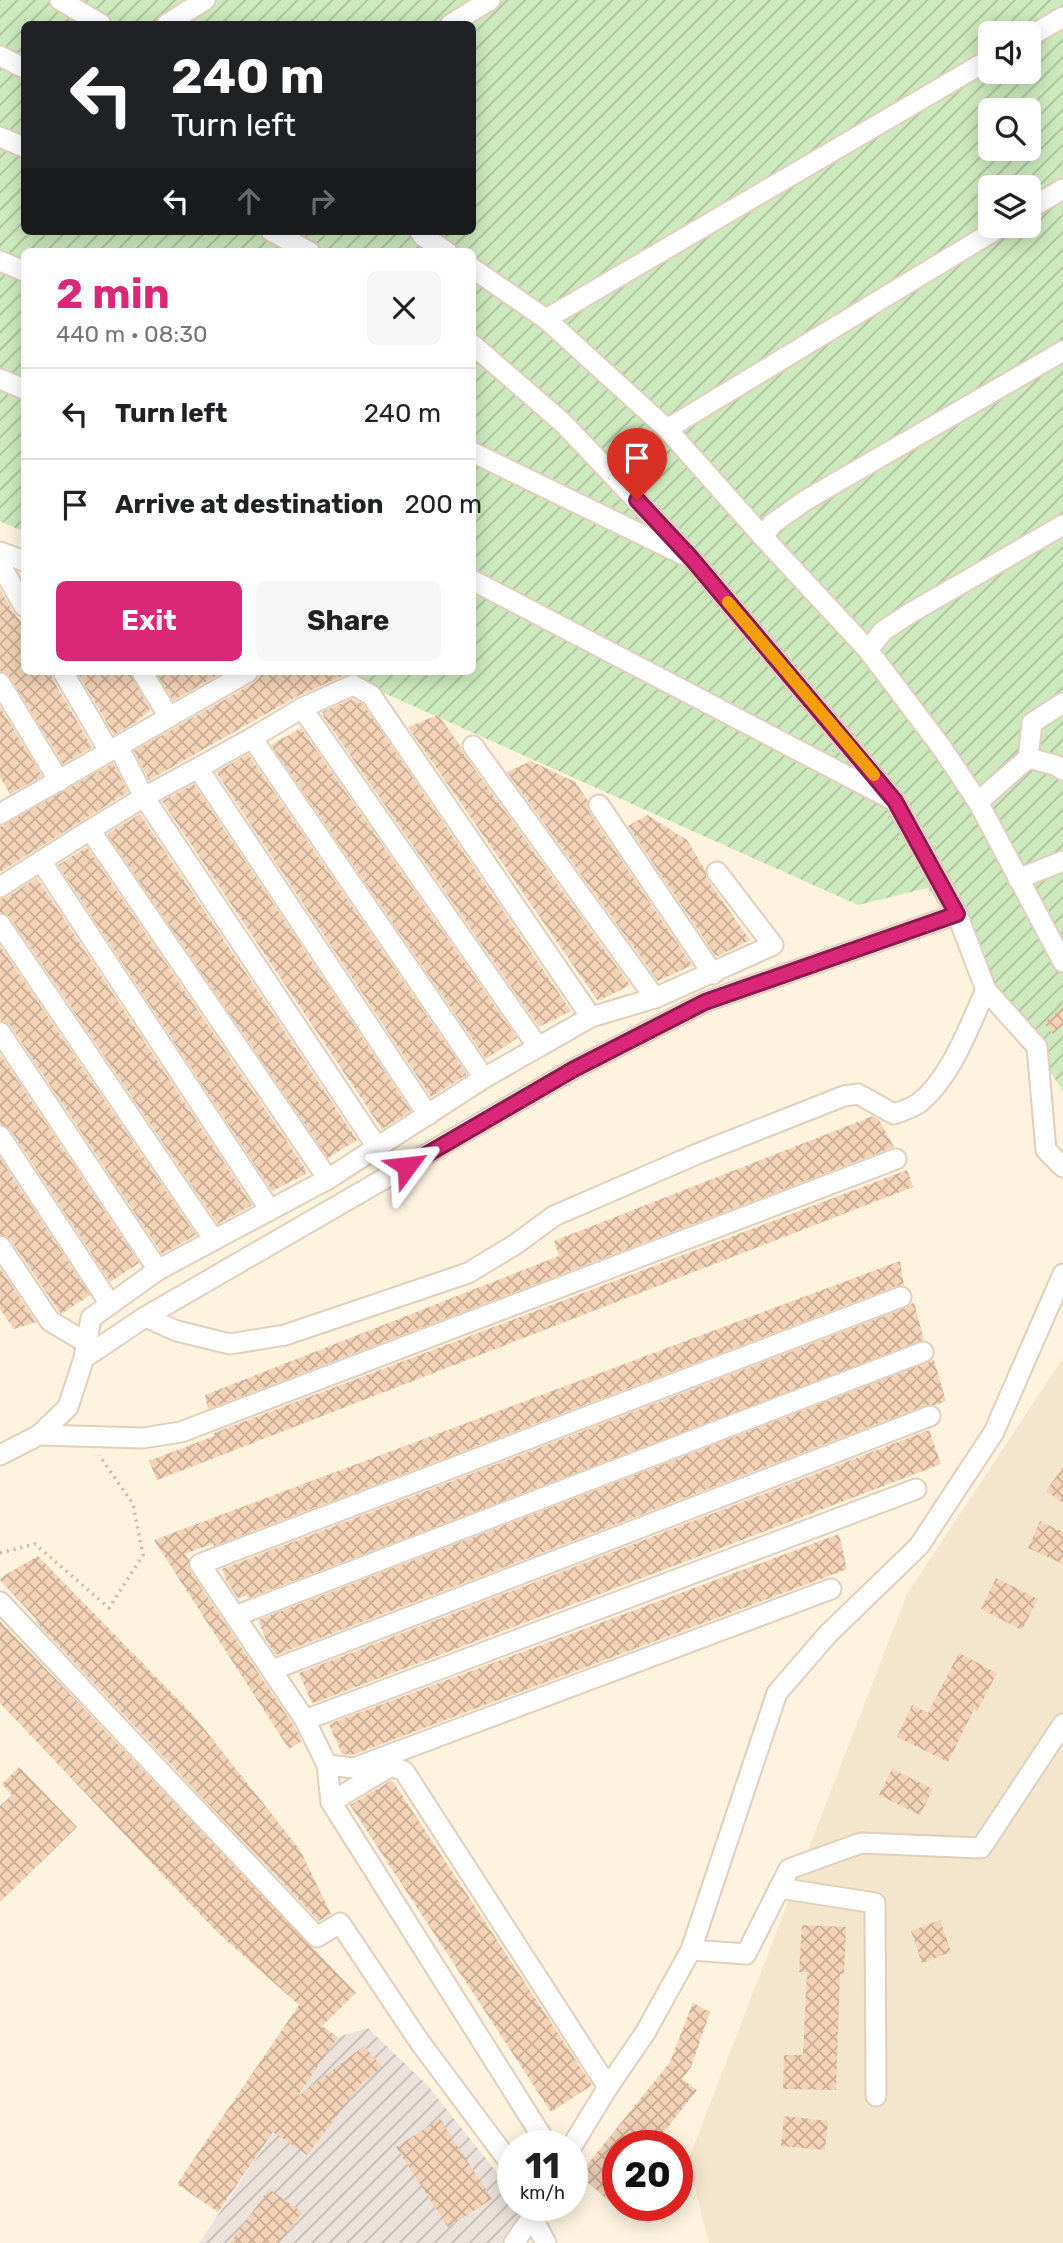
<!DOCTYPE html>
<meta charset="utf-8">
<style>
body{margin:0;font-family:Rubik,sans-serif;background:#f6f6f6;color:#202124;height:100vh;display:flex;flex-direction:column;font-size:26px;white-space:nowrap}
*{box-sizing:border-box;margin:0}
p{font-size:23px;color:#757577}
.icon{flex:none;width:38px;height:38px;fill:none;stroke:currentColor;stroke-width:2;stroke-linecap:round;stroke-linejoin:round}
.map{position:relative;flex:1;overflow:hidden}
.panel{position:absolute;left:21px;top:248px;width:455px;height:427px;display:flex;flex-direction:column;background:#fff;border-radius:10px;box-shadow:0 4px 18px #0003}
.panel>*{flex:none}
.guide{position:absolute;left:21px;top:21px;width:455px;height:214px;border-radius:10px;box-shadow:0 4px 18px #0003;background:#202124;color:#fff;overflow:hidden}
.controls{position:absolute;left:978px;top:21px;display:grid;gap:14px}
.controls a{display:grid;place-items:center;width:63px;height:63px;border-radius:10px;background:#fff;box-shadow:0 4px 18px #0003;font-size:35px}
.speed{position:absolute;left:497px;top:2130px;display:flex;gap:14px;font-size:35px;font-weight:700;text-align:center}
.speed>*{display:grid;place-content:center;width:91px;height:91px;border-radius:50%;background:#fff;box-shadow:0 4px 18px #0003;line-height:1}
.speed small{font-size:18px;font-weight:400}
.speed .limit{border:10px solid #d22;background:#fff;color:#111}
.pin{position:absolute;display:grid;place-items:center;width:60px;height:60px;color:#fff;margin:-72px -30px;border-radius:50% 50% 50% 0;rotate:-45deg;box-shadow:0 0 7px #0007}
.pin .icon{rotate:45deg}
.me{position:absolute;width:77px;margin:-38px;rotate:60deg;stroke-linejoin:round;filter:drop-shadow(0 0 5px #0008)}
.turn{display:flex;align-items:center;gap:24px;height:147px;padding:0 35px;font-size:32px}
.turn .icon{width:91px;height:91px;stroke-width:2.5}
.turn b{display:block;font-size:49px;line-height:60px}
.lanes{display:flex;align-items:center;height:66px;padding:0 35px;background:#0003;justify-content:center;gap:35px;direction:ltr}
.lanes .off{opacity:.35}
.round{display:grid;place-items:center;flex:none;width:74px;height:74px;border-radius:10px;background:#f6f6f6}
.headline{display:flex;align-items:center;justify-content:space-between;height:119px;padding:0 35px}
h1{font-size:42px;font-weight:700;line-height:52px;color:#db2777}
.cta{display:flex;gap:14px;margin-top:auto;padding:14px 35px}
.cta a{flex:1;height:80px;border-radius:10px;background:#db2777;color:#fff;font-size:28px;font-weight:700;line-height:80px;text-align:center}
.cta a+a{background:#f6f6f6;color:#202124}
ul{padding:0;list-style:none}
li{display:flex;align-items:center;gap:21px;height:91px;padding:0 35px;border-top:2px solid #e0e0e0}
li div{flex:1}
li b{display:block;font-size:26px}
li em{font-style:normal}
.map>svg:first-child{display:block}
.residential{fill:#f4e5cd}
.industrial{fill:url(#industrial-furrows)}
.garden{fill:url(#garden-furrows);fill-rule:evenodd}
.building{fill:url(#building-cross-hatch)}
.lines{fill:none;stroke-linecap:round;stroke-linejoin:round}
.minor-casing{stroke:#e1cfbb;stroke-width:23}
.path{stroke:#d7b59a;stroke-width:3.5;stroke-dasharray:2 5;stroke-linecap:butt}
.minor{stroke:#fff;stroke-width:19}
.route-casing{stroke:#8e194d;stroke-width:18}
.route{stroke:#db2777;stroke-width:12}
.slow{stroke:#f59e0b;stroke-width:12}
</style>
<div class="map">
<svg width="1063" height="2243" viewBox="0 0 1063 2243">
<defs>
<pattern id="industrial-furrows" width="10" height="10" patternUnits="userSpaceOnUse" patternTransform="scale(1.75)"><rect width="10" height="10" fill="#ebe3db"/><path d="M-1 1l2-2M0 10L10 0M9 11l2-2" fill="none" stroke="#c3bbb3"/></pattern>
<pattern id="garden-furrows" width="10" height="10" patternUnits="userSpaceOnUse" patternTransform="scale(1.75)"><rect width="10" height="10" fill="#cdeabe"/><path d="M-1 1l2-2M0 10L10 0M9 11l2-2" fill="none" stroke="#abc19c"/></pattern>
<pattern id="building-cross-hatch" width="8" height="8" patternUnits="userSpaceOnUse" patternTransform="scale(1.75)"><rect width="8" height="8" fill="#f3d2b6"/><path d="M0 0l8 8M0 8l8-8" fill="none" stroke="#c9ad96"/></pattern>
</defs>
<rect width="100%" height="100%" fill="#fdf3df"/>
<polygon class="residential" points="1063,1358 1063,2243 709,2243 688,2161 907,1594"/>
<polygon class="industrial" points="368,2028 428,2086 513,2193 513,2205 522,2205 526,2210 502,2243 199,2243 338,2037"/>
<path class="garden" d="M0 0H1063V1091L928 888 858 905 337 672H472V252H24V532L0 521ZM24 24H472V231H24ZM990 33H1029V72H990ZM990 110H1029V149H990ZM990 187H1029V226H990Z"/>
<g class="building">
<polygon points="0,589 13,612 24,626 24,672 51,672 52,678 92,747 63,764 10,677 0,671"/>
<polygon points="77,672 130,672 150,710 136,722 114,735"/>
<polygon points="156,672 223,672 173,701"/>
<polygon points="260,672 343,672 345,675 296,697 149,780 134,751 254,683 259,678"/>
<polygon points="352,699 363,704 571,1011 539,1027 323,716 324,715 322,712"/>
<polygon points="0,707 42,776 10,794 0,777"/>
<polygon points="438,715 461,747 463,753 630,985 598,1001 408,727"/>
<polygon points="301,728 517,1038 486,1059 271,745"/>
<polygon points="248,754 466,1073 466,1075 431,1097 216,772"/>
<polygon points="531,761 575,782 588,801 589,812 692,965 658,981 507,772"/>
<polygon points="113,763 128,792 0,872 0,827"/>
<polygon points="194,784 411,1111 382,1129 162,801"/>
<polygon points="140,814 357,1140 328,1158 107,834"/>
<polygon points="647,815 687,840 705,870 707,879 750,940 718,956 715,955 628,826"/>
<polygon points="87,847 307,1171 305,1172 306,1174 272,1191 58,865"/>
<polygon points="37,878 252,1205 218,1224 10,917 0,912 0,899 7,897"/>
<polygon points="0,946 196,1235 162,1254 10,1025 0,1020"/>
<polygon points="1063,1007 1063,1025 1053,1034 1044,1023"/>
<polygon points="0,1054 139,1263 110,1282 10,1129 0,1124"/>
<polygon points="873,1116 879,1120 894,1147 208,1409 205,1395 559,1256 554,1241"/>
<polygon points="0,1158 90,1295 61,1314 10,1239 0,1234"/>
<polygon points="907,1170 913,1187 157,1480 149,1461 214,1436 214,1433"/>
<polygon points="900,1261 904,1285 897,1286 214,1546 213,1543 185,1554 189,1560 190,1571 294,1726 302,1741 289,1749 154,1540"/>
<polygon points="0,1268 36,1322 14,1329 0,1309"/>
<polygon points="914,1302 924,1340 249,1598 247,1595 238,1598 226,1580 222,1569 905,1308"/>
<polygon points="934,1360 946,1401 935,1405 926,1405 276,1655 266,1640 258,1620"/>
<polygon points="929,1430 941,1464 319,1701 312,1703 299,1673"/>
<polygon points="1063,1467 1063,1503 1046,1491"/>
<polygon points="1040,1521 1063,1532 1063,1564 1028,1548"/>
<polygon points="839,1534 847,1569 352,1755 342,1754 329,1724"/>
<polygon points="38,1556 194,1716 300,1850 331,1914 319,1921 35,1621 38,1621 0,1580 0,1578"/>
<polygon points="996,1578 1038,1599 1022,1630 981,1609"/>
<polygon points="0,1621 356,1993 322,2026 338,2037 297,2097 364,2046 382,2067 361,2084 307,2155 273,2132 218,2212 177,2184 299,2005 218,1933 0,1703"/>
<polygon points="959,1653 997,1673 977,1711 974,1709 948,1762 897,1737 912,1705 928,1713"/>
<polygon points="19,1767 77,1827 0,1902 0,1806 12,1795 2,1784"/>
<polygon points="892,1769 933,1789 920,1815 879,1795"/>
<polygon points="392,1780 592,2085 551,2112 350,1805"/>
<polygon points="940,1920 951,1952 922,1963 911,1931"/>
<polygon points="802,1925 846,1927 844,1974 840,1974 836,2090 783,2089 784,2055 803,2055 807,1972 799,1972"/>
<polygon points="693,2003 710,2012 691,2067 682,2079 697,2090 653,2146 618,2146 618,2190 609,2201 579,2175 670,2062"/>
<polygon points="784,2116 828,2121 825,2150 781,2146"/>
<polygon points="440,2119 492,2199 448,2227 396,2147"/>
<polygon points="269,2189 302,2212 279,2243 230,2243"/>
</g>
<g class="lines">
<defs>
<g id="minor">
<polyline points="60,0 101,24"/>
<polyline points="167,24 205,0"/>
<polyline points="451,24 490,0"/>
<polyline points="1029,37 1063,17"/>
<polyline points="0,56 24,68"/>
<polyline points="0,137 24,147"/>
<polyline points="1029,209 1063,189"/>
<polyline points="271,231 310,252"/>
<polyline points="420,231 423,236 447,252"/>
<polyline points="0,261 24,271"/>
<polyline points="472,268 546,319 667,429 763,537 868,650 942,748 978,802 1063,962"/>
<polyline points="546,319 990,59"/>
<polyline points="472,344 563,423 682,548"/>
<polyline points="0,379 24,389"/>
<polyline points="667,429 1002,226"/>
<polyline points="472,452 692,559 895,801 472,580"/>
<polyline points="763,537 772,524 806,500 1063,351"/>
<polyline points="0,552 24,561"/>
<polyline points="0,564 24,606"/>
<polyline points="868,650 883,631 912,612 1063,525"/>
<polyline points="63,672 109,751"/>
<polyline points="142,672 169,717"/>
<polyline points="0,683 59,781"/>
<polyline points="302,708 252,738 484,1078"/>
<polyline points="252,738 198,768 428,1115"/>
<polyline points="118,746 144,797 90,830 328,1179"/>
<polyline points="473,746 655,998"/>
<polyline points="1028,758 1032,723 1063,703"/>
<polyline points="198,768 144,797 377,1147"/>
<polyline points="978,802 1028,758 1055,765 1063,770"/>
<polyline points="599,805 713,974"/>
<polyline points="0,814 248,672"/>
<polyline points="90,830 41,861 270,1210"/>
<polyline points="1018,879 1063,861"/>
<polyline points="0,887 41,861"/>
<polyline points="0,924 214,1240"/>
<polyline points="986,990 1037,1047 1046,1150 1063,1167"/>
<polyline points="0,1032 158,1270"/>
<polyline points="538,1047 302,708 353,685 371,695 591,1017"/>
<polyline points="0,1136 110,1304"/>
<polyline points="0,1246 50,1321 87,1343"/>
<polyline points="145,1317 574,1069 705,1002 957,914"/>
<path d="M84 1358 145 1317 177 1331 230 1344 285 1335 468 1273 516 1244 554 1216 697 1154 844 1096 858 1094 894 1114C902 1111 912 1108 919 1103 951 1078 969 1026 986 990L957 914 895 801"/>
<polyline points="39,1435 143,1438 181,1432 896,1159"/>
<polyline points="0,1455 39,1435 68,1407 84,1358 91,1318 158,1270 328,1179 484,1078 591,1017 655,998 773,945 717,872"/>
<polyline points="0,1602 317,1937 340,1923 419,2041 513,2167"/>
<polyline points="235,1616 923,1352"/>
<polyline points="272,1670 930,1416"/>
<polyline points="305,1720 916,1489"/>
<polyline points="327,1765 354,1768 831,1589"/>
<polyline points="331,1802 391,1766 404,1771 608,2087"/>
<polyline points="779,1888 875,1903 876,2096"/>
<polyline points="691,1950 746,1954 789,1869 861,1843 981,1848 1063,1724"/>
<polyline points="548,2146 331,1802 327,1765 305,1720 200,1564 901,1297"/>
<polyline points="572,2146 608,2087 645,2033 691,1950 777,1693 828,1634 919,1546 994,1432 1063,1274"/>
<polyline points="532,2217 546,2243"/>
<polyline points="514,2243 540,2205"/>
</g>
</defs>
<use href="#minor" class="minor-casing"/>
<polyline class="path" points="0,1553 35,1544 109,1608 143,1555 133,1504 99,1455"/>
<use href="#minor" class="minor"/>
</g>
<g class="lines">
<defs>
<polyline id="route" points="407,1166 574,1069 705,1002 957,914 895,801 692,559 637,500"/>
</defs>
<use href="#route" class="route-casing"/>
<use href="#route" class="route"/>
<polyline class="slow" points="728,602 874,775"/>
</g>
</svg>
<div class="controls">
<a><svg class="icon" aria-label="sound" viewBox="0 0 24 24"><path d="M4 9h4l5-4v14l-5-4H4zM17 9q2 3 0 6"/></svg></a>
<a><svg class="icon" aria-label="search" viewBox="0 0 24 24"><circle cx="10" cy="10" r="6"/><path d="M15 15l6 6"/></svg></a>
<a><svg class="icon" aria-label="layers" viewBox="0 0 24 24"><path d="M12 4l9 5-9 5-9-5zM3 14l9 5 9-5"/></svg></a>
</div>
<div class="speed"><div>11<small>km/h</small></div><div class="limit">20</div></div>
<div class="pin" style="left:637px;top:500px;background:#d93025"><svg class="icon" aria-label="arrive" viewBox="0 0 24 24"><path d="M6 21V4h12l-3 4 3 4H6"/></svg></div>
<svg class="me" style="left:407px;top:1166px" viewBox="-20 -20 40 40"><path d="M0-17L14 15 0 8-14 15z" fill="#db2777" stroke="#fff" stroke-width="4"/></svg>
<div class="guide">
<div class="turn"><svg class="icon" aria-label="left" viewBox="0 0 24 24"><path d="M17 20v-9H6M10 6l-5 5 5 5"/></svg><div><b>240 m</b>Turn left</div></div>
<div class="lanes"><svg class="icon" aria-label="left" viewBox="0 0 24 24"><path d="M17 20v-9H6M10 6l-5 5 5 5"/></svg><svg class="icon off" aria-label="ahead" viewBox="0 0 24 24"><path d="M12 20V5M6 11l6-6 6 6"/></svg><svg class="icon off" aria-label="right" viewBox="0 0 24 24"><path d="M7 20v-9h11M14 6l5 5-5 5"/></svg></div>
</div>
<section class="panel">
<div class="headline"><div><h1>2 min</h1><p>440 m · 08:30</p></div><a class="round"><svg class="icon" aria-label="close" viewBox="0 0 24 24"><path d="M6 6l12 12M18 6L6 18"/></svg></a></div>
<ul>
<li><svg class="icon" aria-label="left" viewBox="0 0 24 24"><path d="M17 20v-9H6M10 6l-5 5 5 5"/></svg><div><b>Turn left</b></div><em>240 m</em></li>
<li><svg class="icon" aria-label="arrive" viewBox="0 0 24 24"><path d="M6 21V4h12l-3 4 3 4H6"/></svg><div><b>Arrive at destination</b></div><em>200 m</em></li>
</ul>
<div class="cta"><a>Exit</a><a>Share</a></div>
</section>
</div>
